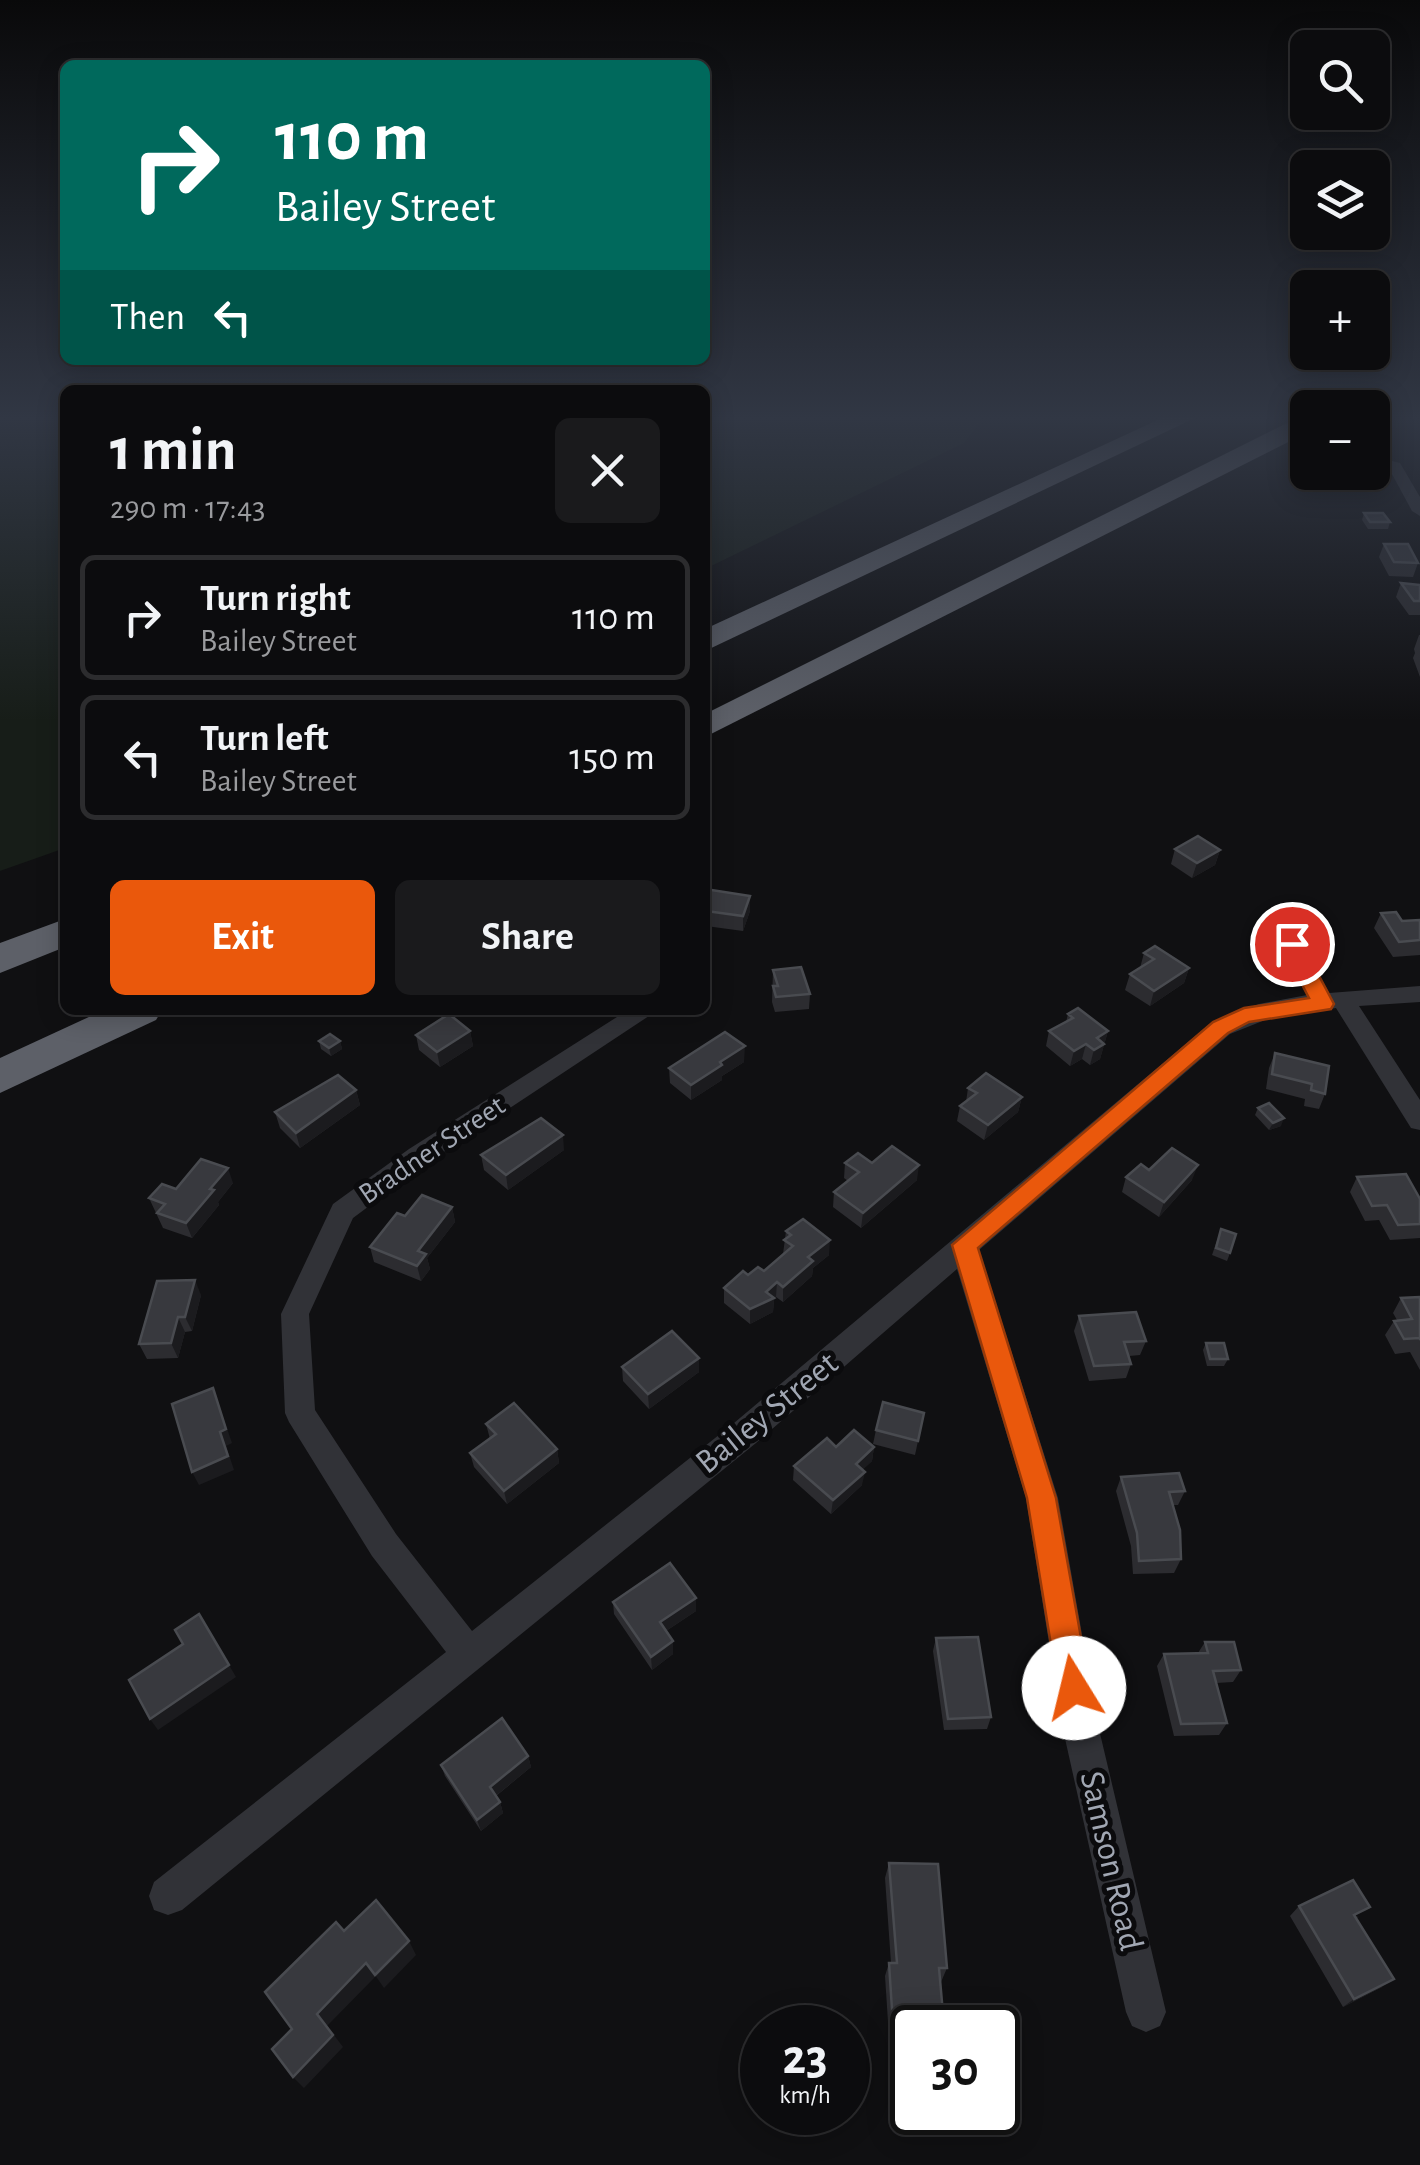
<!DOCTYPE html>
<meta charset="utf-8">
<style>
body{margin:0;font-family:"Alegreya Sans",sans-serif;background:#1a1a1c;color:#f1f3f6;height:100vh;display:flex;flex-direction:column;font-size:38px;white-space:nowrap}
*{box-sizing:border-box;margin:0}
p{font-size:32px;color:#9a9b9e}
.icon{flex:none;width:55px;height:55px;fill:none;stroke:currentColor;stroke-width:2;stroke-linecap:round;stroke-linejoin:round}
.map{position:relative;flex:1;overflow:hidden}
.drawer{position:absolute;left:60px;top:385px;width:650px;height:630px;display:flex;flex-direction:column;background:#0c0c0e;border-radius:15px;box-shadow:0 5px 25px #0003,0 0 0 2px #2c2c2e}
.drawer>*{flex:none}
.top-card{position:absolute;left:60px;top:60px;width:650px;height:305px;border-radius:15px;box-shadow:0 5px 25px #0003,0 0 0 2px #2c2c2e;background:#00695c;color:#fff;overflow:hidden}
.buttons{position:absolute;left:1290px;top:30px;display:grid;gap:20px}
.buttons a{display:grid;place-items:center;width:100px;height:100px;border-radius:15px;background:#0c0c0e;box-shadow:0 5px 25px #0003,0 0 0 2px #2c2c2e;font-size:50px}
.speed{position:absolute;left:740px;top:2005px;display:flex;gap:20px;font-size:50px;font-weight:700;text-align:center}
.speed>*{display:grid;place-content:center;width:130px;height:130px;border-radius:50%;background:#0c0c0e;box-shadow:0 5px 25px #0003,0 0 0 2px #2c2c2e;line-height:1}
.speed small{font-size:25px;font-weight:400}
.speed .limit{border:5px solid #111;border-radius:15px;background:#fff;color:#111}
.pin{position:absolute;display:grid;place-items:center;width:85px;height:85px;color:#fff;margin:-42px;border:5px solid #fff;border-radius:50%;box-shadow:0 2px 10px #0007}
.me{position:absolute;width:110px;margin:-55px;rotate:351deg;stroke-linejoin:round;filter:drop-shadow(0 0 8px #0008)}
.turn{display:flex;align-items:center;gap:35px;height:210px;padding:0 50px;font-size:45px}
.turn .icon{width:130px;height:130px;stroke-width:2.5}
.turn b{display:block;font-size:70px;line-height:85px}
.then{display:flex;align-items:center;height:95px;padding:0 50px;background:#0003;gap:20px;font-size:38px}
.round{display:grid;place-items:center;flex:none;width:105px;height:105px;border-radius:15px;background:#1a1a1c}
.head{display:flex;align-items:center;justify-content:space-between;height:170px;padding:0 50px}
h1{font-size:60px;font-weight:600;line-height:75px}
.action{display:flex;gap:20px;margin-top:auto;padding:20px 50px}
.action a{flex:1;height:115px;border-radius:15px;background:#ea580c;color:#fff;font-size:40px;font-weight:600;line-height:115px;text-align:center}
.action a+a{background:#1a1a1c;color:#f1f3f6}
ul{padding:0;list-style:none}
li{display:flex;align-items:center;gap:30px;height:125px;margin:0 20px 15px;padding:0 30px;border:5px solid #2c2c2e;border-radius:15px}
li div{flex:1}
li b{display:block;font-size:38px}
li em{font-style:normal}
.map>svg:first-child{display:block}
.green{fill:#171d18}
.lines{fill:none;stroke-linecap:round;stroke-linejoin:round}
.street{fill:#313237;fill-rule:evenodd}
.highway{fill:#5d6068;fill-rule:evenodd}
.wall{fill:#2c2c30}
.shaded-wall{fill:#1b1b1e}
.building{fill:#38393e;stroke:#494b50;stroke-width:2.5}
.route{fill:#ea580c;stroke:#983908;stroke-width:2.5}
.labels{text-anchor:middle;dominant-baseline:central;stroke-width:10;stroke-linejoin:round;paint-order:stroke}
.street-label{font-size:30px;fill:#a1a7b3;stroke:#0b0b0d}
.near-street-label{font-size:35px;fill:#a1a7b3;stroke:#0b0b0d}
</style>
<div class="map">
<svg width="1420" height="2165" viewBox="0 0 1420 2165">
<rect width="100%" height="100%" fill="#101012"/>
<g class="green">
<polygon points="0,418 65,418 65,848 0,871"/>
<polygon points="705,418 984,418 964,443 705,569"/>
</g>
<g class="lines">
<g class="street">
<polygon points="1388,460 1400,463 1420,497 1420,516 1412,511 1386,463"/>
<polygon points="1292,937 1300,939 1329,993 1420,986 1420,1002 1359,1006 1420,1100 1420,1130 1411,1128 1336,1008 1270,1018 1230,1034 979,1250 1058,1498 1098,1725 1166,2012 1160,2026 1146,2032 1132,2026 1126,2012 1062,1725 1026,1498 957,1269 756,1443 182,1910 168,1915 154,1910 149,1896 154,1882 446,1652 372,1556 289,1422 285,1413 281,1314 333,1204 409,1149 628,1010 658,1010 427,1163 353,1218 309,1314 315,1410 396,1534 472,1631 734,1423 1212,1022 1259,1004 1307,995 1281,944"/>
</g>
<g class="highway">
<polygon points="1162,418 1195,418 705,651 705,629"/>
<polygon points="1297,418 1308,418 1308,432 705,737 705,714"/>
<polygon points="65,919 65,947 0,973 0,943"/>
<polygon points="104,1010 162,1010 156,1020 0,1093 0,1058"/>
</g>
</g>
<g class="wall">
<polygon points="1337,472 1366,472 1367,476 1363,489 1341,488"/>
<polygon points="1364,513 1390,522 1388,529 1368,529 1362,520"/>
<polygon points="1384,544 1418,563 1413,577 1389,576 1379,557"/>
<polygon points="1401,583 1420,585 1420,615 1409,615 1396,597"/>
<polygon points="1419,635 1420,635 1420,677 1413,658 1415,653 1414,649"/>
<polygon points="1175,849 1220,850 1215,865 1192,878 1171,864"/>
<polygon points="705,889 750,911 743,931 706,926"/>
<polygon points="1381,913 1402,921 1420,920 1420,955 1393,957 1374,928"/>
<polygon points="1144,953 1189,968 1184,983 1150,1006 1125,990 1130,974 1140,968"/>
<polygon points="773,970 810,994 809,1009 775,1012 772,1002"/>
<polygon points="1068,1014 1108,1031 1100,1059 1090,1065 1082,1059 1070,1066 1046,1046 1049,1031 1066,1022"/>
<polygon points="470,1031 473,1046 440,1067 419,1050 416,1035"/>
<polygon points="319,1041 340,1041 342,1049 331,1056 321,1049"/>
<polygon points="1275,1053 1325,1094 1319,1109 1304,1106 1305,1099 1266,1089 1269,1068"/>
<polygon points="744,1062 722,1076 722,1080 691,1100 670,1083 669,1068"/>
<polygon points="968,1088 1022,1097 1018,1112 984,1140 957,1121 960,1106 966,1102"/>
<polygon points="356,1090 360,1105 300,1148 280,1128 275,1112"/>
<polygon points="1258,1108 1281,1126 1269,1130 1255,1115"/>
<polygon points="564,1150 508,1190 484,1170 481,1155"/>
<polygon points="845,1163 872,1163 917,1180 861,1228 833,1207 834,1192 848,1181 844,1178"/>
<polygon points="1149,1170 1192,1180 1159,1217 1122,1192 1126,1177"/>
<polygon points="1357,1177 1420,1199 1420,1238 1390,1240 1379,1220 1365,1221 1350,1192"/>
<polygon points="233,1183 218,1202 219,1205 192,1238 163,1228 149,1198 176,1189"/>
<polygon points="452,1207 455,1222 427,1258 430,1269 421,1281 374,1262 370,1247 405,1216"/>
<polygon points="1221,1229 1230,1253 1227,1261 1212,1255"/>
<polygon points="786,1231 829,1255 813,1268 812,1276 783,1302 776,1297 774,1300 773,1312 750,1324 724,1303 724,1288 764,1271 783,1254"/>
<polygon points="201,1295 192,1331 185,1332 178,1358 147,1359 139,1344"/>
<polygon points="1420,1297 1420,1370 1410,1352 1395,1354 1385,1335 1394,1321 1397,1320 1393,1313 1401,1298"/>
<polygon points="1079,1316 1146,1341 1140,1355 1129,1356 1131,1364 1126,1378 1089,1381 1074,1331"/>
<polygon points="1206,1343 1228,1359 1224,1366 1207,1366 1203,1350"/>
<polygon points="622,1367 699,1372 649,1409 623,1381"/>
<polygon points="924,1413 915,1455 873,1444 876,1430"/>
<polygon points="486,1424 557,1449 559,1463 507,1504 474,1467 470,1453 490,1439"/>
<polygon points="836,1447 874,1447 872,1461 862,1470 862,1485 831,1514 793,1480 794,1466"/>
<polygon points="1121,1477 1185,1491 1178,1505 1173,1505 1181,1559 1174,1573 1133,1574 1131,1546 1116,1491"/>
<polygon points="696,1598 696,1611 666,1631 673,1654 652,1670 614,1614 613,1602"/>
<polygon points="936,1638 991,1717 987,1729 944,1730 933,1651"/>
<polygon points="1205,1642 1241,1670 1233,1682 1216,1683 1227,1723 1219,1735 1174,1736 1157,1666 1164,1654 1198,1653"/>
<polygon points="528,1756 531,1767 496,1796 500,1802 503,1813 481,1831 445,1776 441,1765"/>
<polygon points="889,1863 947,1968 941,1982 940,1982 943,2028 912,2028 912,2037 889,2037 885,1976 889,1963 891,1963 885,1878"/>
<polygon points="1299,1906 1359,1917 1356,1918 1382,1987 1343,2007 1290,1916"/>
</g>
<g class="shaded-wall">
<polygon points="1220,850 1215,865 1192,878 1197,863"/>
<polygon points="750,896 750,911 743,931 743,916"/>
<polygon points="1189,968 1184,983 1150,1006 1154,991"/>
<polygon points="470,1031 473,1046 440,1067 437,1052"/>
<polygon points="1108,1031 1100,1059 1090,1065 1097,1038"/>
<polygon points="340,1041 342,1049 331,1056 329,1048"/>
<polygon points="1086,1044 1082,1059 1070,1066 1074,1051"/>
<polygon points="745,1046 744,1062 722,1076 722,1080 691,1100 691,1085 720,1062"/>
<polygon points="356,1090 360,1105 300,1148 296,1133"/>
<polygon points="1022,1097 1018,1112 984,1140 988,1125"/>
<polygon points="1284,1118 1281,1126 1269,1130 1273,1123"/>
<polygon points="563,1135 564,1150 508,1190 506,1175"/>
<polygon points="919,1165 917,1180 861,1228 863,1213"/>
<polygon points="1198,1165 1192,1180 1159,1217 1164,1202"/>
<polygon points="228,1168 233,1183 218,1202 219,1205 192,1238 186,1223 210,1189"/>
<polygon points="452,1207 455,1222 427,1258 430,1269 421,1281 417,1266 418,1251"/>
<polygon points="830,1240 829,1255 813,1268 812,1276 783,1302 783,1287 808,1257"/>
<polygon points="195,1280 201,1295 192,1331 185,1317"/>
<polygon points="777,1282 776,1297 774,1300 773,1312 750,1324 750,1309"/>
<polygon points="178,1317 185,1332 178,1358 171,1343"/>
<polygon points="699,1358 699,1372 649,1409 648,1394"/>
<polygon points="213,1388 232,1443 226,1446 234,1470 199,1485 192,1472 220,1432"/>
<polygon points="874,1447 872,1461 854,1478 856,1464"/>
<polygon points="557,1449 559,1463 507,1504 504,1491"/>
<polygon points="865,1472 862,1485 831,1514 833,1500"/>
<polygon points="696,1598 696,1611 660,1635 660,1622"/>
<polygon points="673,1641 673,1654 652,1670 651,1657"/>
<polygon points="229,1665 236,1677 158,1730 150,1719"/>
<polygon points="528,1756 531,1767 493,1798 490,1787"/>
<polygon points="500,1802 503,1813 481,1831 477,1820"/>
<polygon points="409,1941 416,1955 384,1988 375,1975"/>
<polygon points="366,1963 375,1977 327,2026 343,2047 304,2088 293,2077 317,2014"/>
<polygon points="1394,1979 1382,1987 1343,2007 1354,1999"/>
</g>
<g class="building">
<polygon points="1344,472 1366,472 1367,476 1345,475"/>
<polygon points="1364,513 1383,513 1390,522 1370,522"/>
<polygon points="1384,544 1408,544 1418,563 1394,562"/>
<polygon points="1401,583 1420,585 1420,601 1414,601"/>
<polygon points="1198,836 1220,850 1197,863 1175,849"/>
<polygon points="705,889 750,896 743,916 706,911 707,907 705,907"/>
<polygon points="1396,912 1402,921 1420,920 1420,940 1399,942 1381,913"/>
<polygon points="1155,946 1189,968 1154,991 1130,974 1154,959 1144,953"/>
<polygon points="801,967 810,994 776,997 773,986 778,986 773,970"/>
<polygon points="1078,1008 1108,1031 1097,1038 1104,1044 1094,1050 1086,1044 1074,1051 1049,1031 1073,1018 1068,1014"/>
<polygon points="449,1014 470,1031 437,1052 416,1035"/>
<polygon points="725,1032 745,1046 720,1062 722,1065 691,1085 669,1068"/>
<polygon points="330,1034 340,1041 329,1048 319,1041"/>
<polygon points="1275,1053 1329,1066 1325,1094 1311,1090 1312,1084 1272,1074"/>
<polygon points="986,1073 1022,1097 988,1125 960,1106 977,1093 968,1088"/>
<polygon points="338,1075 356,1090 296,1133 275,1112"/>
<polygon points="1269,1103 1284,1118 1273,1123 1258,1108"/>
<polygon points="541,1118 563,1135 506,1175 481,1155"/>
<polygon points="892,1146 919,1165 863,1213 834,1192 859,1172 845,1163 858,1153 872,1163"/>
<polygon points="1172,1148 1198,1165 1164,1202 1126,1177 1141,1164 1149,1170"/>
<polygon points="201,1159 228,1168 210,1189 214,1190 186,1223 157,1213 165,1204 149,1198 162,1184 176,1189"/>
<polygon points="1406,1174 1420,1199 1420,1224 1398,1225 1387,1205 1372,1206 1357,1177"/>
<polygon points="422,1195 452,1207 418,1251 426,1254 417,1266 370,1247 397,1213 405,1216"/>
<polygon points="803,1219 830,1240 808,1257 813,1261 783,1287 777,1282 766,1292 774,1298 750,1309 724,1288 743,1271 748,1275 758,1267 764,1271 793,1246 784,1240 791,1235 786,1231"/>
<polygon points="1221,1229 1236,1234 1230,1253 1216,1248"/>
<polygon points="195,1280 185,1317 178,1317 171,1343 139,1344 157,1281"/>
<polygon points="1420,1297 1420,1339 1419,1338 1404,1339 1394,1321 1412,1319 1401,1298"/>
<polygon points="1136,1312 1146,1341 1124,1342 1131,1364 1094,1366 1079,1316"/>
<polygon points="672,1331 699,1358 648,1394 622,1367"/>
<polygon points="1206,1343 1224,1343 1228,1359 1210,1359"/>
<polygon points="213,1388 226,1429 220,1432 228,1456 192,1472 172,1404"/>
<polygon points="883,1402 924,1413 918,1441 876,1430"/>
<polygon points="514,1403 557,1449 504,1491 470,1453 496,1434 486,1424"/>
<polygon points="854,1430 874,1447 856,1464 865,1472 833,1500 794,1466 827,1438 836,1447"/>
<polygon points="1179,1473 1185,1491 1169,1492 1180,1530 1181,1559 1139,1561 1137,1533 1121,1477"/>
<polygon points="670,1563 696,1598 660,1622 673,1641 651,1657 613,1602"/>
<polygon points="199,1614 229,1665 150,1719 129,1680 183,1644 175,1630"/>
<polygon points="978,1637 991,1717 948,1719 936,1638"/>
<polygon points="1205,1642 1234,1642 1241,1670 1213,1671 1227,1723 1181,1724 1164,1654 1208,1653"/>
<polygon points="502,1718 528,1756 490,1787 500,1802 477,1820 441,1765"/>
<polygon points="889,1863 938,1864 947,1968 939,1968 944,2025 893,2025 889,1963 897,1963"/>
<polygon points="1353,1880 1370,1907 1354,1915 1394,1979 1354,1999 1299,1906"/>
<polygon points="376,1900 409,1941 375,1975 366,1963 317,2014 333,2035 293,2077 272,2049 292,2029 265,1992 336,1922 344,1931"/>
</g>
<linearGradient id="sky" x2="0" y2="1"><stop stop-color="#09090a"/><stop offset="0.58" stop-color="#313744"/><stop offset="1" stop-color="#313744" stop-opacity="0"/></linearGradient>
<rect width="1420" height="721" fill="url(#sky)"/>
<polygon class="route" points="1292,937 1302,944 1334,1004 1331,1009 1249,1022 1228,1033 978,1248 1056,1498 1090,1688 1085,1699 1074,1703 1063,1699 1058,1688 1027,1498 952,1245 1213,1022 1244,1008 1309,998 1281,944"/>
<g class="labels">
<g class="street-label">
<text transform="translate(432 1150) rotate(-34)">Bradner Street</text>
</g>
<g class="near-street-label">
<text transform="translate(767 1413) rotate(-39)">Bailey Street</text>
<text transform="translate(1111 1861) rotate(77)">Samson Road</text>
</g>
</g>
</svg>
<div class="buttons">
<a><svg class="icon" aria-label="search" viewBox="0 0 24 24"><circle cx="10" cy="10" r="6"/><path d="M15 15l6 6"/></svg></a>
<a><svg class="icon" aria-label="layers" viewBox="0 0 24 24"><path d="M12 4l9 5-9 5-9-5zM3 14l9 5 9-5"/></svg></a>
<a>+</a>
<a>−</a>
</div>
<div class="speed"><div>23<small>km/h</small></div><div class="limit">30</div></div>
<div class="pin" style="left:1292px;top:944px;background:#d93025"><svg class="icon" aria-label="arrive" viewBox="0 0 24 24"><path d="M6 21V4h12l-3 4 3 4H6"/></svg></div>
<svg class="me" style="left:1074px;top:1688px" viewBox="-20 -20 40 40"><circle r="19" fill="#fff"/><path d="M0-13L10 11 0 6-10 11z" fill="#ea580c"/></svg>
<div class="top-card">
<div class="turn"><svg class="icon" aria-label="right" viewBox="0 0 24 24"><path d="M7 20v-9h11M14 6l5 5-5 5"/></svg><div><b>110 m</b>Bailey Street</div></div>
<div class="then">Then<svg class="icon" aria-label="left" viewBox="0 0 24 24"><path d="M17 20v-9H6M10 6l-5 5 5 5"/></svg></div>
</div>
<section class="drawer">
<div class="head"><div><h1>1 min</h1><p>290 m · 17:43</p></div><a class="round"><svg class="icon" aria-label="close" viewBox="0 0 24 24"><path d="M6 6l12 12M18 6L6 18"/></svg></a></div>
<ul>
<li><svg class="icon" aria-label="right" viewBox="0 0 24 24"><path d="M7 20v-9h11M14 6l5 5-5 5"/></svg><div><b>Turn right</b><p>Bailey Street</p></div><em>110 m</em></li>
<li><svg class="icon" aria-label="left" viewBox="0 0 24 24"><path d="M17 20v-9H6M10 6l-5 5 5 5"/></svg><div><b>Turn left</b><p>Bailey Street</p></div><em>150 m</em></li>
</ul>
<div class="action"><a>Exit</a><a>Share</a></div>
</section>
</div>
